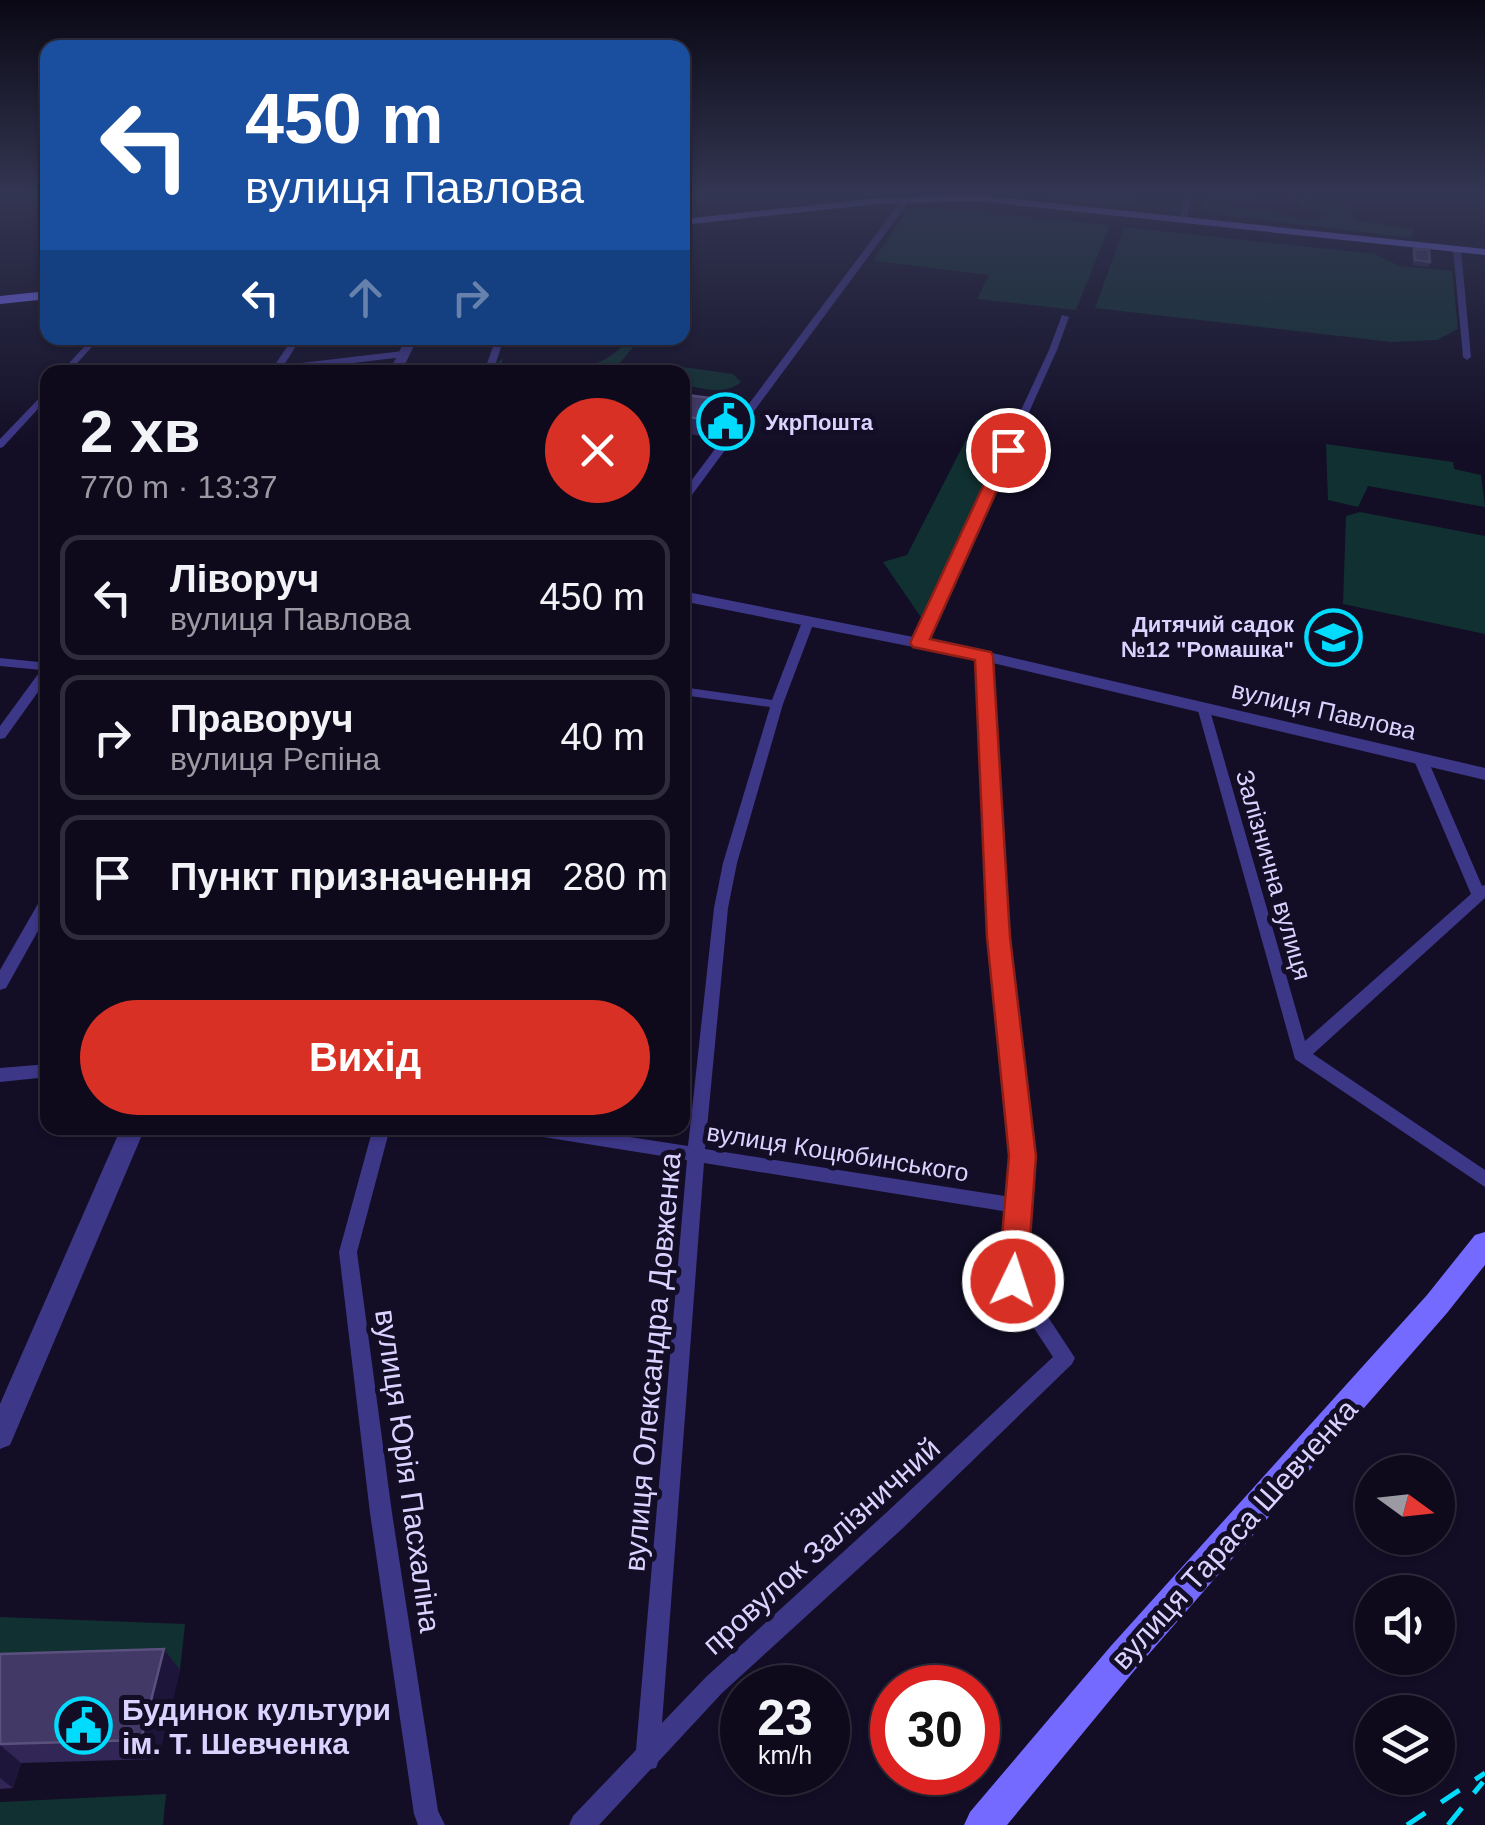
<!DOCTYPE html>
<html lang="uk">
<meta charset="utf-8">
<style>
body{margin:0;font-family:Arial,sans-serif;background:#1c1829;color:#f1f3f6;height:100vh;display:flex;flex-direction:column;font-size:38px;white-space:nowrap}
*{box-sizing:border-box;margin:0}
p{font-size:32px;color:#9b9aa3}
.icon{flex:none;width:55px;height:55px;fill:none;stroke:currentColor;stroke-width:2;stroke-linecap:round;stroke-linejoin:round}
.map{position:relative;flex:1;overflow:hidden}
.drawer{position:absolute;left:40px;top:365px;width:650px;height:770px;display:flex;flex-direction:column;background:#0e0a1c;border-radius:20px;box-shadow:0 2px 8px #0004,0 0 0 2px #2e2b3b}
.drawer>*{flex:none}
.top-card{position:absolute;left:40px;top:40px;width:650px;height:305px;border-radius:20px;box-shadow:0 2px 8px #0004,0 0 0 2px #2e2b3b;background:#1a4fa0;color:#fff;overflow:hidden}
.needle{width:65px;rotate:105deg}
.tools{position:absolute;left:1355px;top:1455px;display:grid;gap:20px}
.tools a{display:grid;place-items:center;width:100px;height:100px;border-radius:50%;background:#0e0a1c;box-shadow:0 2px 8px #0004,0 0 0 2px #2e2b3b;font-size:50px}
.speed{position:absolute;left:720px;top:1665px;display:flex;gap:20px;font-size:50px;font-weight:700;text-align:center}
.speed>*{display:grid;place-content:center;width:130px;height:130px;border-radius:50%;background:#0e0a1c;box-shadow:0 2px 8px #0004,0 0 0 2px #2e2b3b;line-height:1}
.speed small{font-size:25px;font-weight:400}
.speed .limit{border:15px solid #d22;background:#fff;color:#111}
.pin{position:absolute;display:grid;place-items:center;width:85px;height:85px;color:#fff;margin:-42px;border:5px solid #fff;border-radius:50%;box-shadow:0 2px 10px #0007}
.me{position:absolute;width:110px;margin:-55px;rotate:4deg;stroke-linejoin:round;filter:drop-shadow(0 0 8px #0008)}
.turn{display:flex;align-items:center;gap:35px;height:210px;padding:0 40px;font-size:45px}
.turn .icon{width:130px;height:130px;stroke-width:2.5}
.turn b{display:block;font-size:70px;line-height:85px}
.lanes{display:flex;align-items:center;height:95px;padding:0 40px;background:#0003;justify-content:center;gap:50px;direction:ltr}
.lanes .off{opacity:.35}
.round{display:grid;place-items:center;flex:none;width:105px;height:105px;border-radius:52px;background:#1c1829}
.headline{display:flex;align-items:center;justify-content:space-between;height:170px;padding:0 40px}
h1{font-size:60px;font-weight:700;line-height:75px}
.action{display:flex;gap:20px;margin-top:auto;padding:20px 40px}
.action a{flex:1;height:115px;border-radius:60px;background:#d93025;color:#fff;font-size:40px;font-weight:700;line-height:115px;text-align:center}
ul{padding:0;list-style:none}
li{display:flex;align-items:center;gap:30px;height:125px;margin:0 20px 15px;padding:0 20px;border:5px solid #2e2b3b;border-radius:20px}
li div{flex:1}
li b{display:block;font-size:38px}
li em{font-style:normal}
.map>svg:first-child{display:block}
.green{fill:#113031}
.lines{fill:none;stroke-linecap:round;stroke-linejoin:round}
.minor{fill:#3d3788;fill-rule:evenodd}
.tertiary{fill:#3d3788;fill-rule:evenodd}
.secondary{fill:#746aff;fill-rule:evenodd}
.rail{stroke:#00dbfe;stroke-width:5;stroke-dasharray:22 19;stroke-linecap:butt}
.wall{fill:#312655}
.shaded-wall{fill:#1d153a}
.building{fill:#433967;stroke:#5b517f;stroke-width:2.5}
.route{fill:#d93025;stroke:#8d1f18;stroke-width:2.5}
.labels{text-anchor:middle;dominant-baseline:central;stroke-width:10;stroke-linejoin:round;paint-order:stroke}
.far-poi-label{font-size:22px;font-weight:bold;fill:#dad3ff;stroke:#130e26;text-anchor:start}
.street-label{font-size:25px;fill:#dad3ff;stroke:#130e26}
.near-street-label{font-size:30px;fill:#dad3ff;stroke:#130e26}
.near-poi-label{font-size:30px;font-weight:bold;fill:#dad3ff;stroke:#130e26;text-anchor:start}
</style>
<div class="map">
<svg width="1485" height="1825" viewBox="0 0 1485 1825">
<rect width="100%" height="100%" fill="#130e26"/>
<g class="green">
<polygon points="1094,193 1182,202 1180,212 991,194"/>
<polygon points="1207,193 1252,193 1255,203 1230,201 1228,206 1319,221 1325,212 1304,209 1300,203 1302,193 1314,193 1315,203 1361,209 1353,212 1354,220 1415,229 1410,238 1213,214 1203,209"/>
<polygon points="921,207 1110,225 1076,310 977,299 989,275 873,261 908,209"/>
<polygon points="1124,227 1375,254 1399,266 1452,271 1458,329 1437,340 1391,342 1095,308"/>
<path d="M628 338H641L613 371 606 372H507L493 367 503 358 501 366C546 371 601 379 628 338Z"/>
<path d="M661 364 733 374 741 382C725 396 702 388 683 385L682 372H636L642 366Z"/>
<polygon points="1024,414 927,626 883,562 907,555 976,420"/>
<polygon points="1326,444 1453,462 1454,469 1481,475 1485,507 1368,486 1358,507 1328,500"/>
<polygon points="1360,512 1485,536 1485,634 1343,604 1346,516"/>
<polygon points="0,1617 185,1624 180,1670 0,1674"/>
<polygon points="166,1794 163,1825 0,1825 0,1802"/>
</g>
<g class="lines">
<g class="minor">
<polygon points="1185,193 1192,193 1187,219 1183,221 1179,219"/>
<polygon points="904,197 911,199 686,503 682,504 682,493"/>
<polygon points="1457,247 1461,249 1471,357 1467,360 1463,357 1453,249"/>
<polygon points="1062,315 1069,317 1057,350 925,643 923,646 915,646 913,643 1049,350"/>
<polygon points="92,338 100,338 69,372 61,372"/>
<polygon points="293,338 301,338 284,365 403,351 407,354 403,357 279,372 241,372 274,366"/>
<polygon points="496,338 504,338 493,372 484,372"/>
<polygon points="48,389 48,398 3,447 0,448 0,439"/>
<path d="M808 618 814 622 783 704 737 863 728 908 705 1149 1011 1197 1014 1156 991 937 978 656 984 652 988 653 1007 937 1032 1156 1023 1279 1075 1358 1072 1364 903 1528 722 1693 658 1762 656 1768 651 1769 599 1825H569L573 1816 636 1750 687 1160 531 1135 525 1133 522 1128H572L688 1146 714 908 723 863 770 707 682 695V687L772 700 802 622ZM704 1163 1009 1212 1003 1281 1053 1357 887 1512 706 1677 662 1723Z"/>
<polygon points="0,658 48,663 48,678 5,738 0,739 0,726 41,670 0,666"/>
<polygon points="1203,703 1209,707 1305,1041 1471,894 1413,758 1420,754 1427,758 1482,886 1485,885 1485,898 1313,1054 1485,1170 1485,1187 1295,1059 1197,707"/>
<polygon points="48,894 48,913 6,988 0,990 0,970 43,895"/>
<polygon points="48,1064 48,1077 0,1082 0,1068"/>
<polygon points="373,1128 390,1128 357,1252 392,1513 438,1811 445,1825 418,1825 414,1814 370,1513 339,1252"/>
</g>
<g class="tertiary">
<polygon points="406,338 418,338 401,372 389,372"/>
<polygon points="682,591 984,651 1485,768 1485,780 984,661 682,601"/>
<polygon points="121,1128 145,1128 10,1445 0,1449 0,1404"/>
</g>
<g class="secondary">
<polygon points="977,195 1485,249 1485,255 977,201 878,204 682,225 682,219 878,198"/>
<polygon points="48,291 48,299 0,304 0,296"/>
<polygon points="1485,1232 1485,1265 1447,1313 1134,1671 1007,1825 964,1825 970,1812 1110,1647 1427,1295 1475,1235"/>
</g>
<g class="rail">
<polyline points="1407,1825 1485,1773"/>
<polyline points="1448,1825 1483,1782"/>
</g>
</g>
<g class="wall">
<polygon points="1286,193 1299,193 1297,200 1285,199"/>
<polygon points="1414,249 1430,262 1428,267 1413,265 1412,254"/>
<polygon points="682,400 725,400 725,417 708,437 682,433"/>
<polygon points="164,1649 180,1670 158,1759 21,1763 13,1788 0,1789 0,1654"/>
</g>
<g class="shaded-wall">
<polygon points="725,400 725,417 708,437 707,420"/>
<polygon points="164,1649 180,1670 158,1759 141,1740"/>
<polygon points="0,1745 21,1763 13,1788 0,1778"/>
</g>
<g class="building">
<polygon points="1414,249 1429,250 1430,262 1415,260"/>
<polygon points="687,395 725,400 707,420 682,416 682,400"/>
<polygon points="164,1649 141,1740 0,1744 0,1654"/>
</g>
<linearGradient id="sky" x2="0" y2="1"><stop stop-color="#0a0815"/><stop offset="0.43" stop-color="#333652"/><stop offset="1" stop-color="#333652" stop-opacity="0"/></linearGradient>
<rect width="1485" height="449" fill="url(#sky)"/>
<polygon class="route" points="1008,446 1015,450 930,639 991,652 993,656 1010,937 1036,1156 1027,1281 1023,1290 1013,1294 1003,1290 998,1281 1009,1156 987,937 975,660 913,647 910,643 1000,450"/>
<defs>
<symbol id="civic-ring" viewBox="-11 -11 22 22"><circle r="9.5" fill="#130e26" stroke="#00dbfe" stroke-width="1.5"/><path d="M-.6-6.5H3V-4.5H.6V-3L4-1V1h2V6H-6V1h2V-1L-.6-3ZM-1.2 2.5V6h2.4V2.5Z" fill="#00dbfe"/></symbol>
<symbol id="school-ring" viewBox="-11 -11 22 22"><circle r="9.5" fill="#130e26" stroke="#00dbfe" stroke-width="1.5"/><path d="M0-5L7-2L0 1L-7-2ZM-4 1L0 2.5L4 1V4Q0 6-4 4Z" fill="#00dbfe"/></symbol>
</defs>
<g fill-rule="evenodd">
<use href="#civic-ring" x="694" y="390" width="63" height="63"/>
<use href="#school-ring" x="1302" y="606" width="63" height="63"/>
<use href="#civic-ring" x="52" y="1694" width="63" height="63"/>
</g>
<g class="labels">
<g class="far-poi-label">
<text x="765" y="422">УкрПошта</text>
<text x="1294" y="624" text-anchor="end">Дитячий садок<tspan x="1294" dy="25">№12 "Ромашка"</tspan></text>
</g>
<g class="street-label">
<text transform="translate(1324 710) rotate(13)">вулиця Павлова</text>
<text transform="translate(1274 875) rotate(74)">Залізнична вулиця</text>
<text transform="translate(838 1152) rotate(9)">вулиця Коцюбинського</text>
</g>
<g class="near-street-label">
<text transform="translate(652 1362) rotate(-85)">вулиця Олександра Довженка</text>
<text transform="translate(408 1471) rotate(82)">вулиця Юрія Пасхаліна</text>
<text transform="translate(1234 1534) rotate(-48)">вулиця Тараса Шевченка</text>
<text transform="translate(821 1546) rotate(-42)">провулок Залізничний</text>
</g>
<g class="near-poi-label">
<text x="122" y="1709">Будинок культури<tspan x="122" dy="34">ім. Т. Шевченка</tspan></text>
</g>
</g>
</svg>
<div class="tools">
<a><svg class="needle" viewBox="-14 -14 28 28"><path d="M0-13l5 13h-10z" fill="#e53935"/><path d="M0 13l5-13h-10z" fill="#9b9aa3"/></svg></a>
<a><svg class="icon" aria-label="sound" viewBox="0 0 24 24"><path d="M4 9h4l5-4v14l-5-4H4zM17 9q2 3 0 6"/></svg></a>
<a><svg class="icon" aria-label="layers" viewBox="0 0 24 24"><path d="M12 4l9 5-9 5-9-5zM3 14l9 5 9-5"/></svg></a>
</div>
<div class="speed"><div>23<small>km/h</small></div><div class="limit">30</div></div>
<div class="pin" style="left:1008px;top:450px;background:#d93025"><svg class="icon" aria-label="arrive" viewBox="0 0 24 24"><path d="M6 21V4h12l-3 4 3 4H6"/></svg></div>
<svg class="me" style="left:1013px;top:1281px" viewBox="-20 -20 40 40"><circle r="17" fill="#d93025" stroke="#fff" stroke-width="3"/><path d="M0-11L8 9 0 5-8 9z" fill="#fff"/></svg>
<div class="top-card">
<div class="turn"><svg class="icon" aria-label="left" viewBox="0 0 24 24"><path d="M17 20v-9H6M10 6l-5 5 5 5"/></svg><div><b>450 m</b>вулиця Павлова</div></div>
<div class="lanes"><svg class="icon" aria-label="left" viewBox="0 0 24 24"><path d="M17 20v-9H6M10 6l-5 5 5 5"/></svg><svg class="icon off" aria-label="ahead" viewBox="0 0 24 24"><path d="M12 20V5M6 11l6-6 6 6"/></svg><svg class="icon off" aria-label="right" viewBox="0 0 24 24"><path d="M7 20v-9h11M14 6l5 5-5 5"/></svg></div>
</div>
<section class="drawer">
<div class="headline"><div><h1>2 хв</h1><p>770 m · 13:37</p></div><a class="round" style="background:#d93025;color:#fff"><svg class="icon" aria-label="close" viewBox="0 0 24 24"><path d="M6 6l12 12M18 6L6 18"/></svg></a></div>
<ul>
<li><svg class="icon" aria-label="left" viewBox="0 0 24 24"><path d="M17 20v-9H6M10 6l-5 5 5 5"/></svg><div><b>Ліворуч</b><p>вулиця Павлова</p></div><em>450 m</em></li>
<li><svg class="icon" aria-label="right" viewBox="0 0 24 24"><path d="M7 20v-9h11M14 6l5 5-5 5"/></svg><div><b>Праворуч</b><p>вулиця Рєпіна</p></div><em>40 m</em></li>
<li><svg class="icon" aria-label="arrive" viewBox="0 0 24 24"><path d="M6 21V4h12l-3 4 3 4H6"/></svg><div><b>Пункт призначення</b></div><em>280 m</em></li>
</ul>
<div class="action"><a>Вихід</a></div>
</section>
</div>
